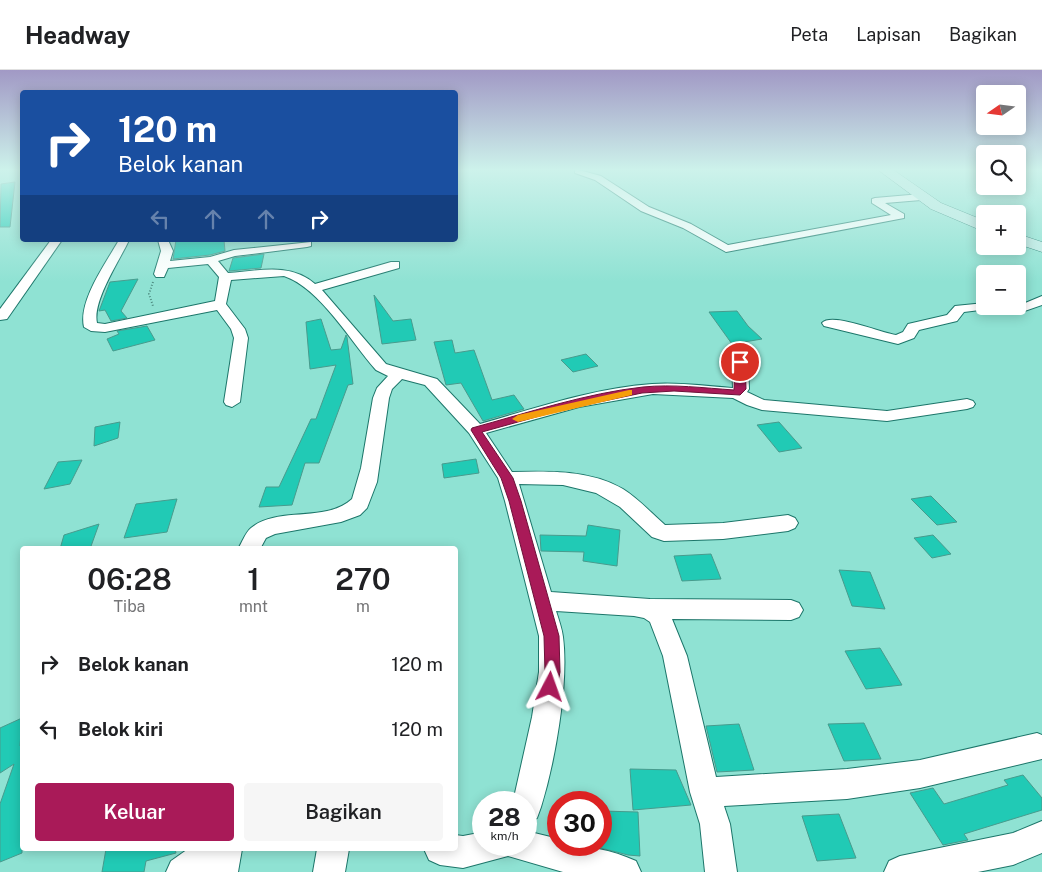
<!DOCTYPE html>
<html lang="id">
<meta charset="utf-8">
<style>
body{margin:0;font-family:"Public Sans",sans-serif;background:#f6f6f6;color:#202124;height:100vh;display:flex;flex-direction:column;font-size:19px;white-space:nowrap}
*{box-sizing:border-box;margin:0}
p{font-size:16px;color:#757577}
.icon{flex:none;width:28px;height:28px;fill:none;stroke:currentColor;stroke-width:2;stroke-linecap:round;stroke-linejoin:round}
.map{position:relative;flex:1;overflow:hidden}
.details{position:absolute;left:20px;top:476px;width:438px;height:305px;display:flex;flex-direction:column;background:#fff;border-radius:5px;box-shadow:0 2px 12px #0003}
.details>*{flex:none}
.guide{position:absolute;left:20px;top:20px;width:438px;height:152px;border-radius:5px;box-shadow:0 2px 12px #0003;background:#1a4fa0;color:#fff;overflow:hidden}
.needle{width:32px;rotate:256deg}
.controls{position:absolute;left:976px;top:15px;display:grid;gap:10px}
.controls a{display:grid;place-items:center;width:50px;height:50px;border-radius:5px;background:#fff;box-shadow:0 2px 12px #0003;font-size:25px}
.speed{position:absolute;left:472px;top:721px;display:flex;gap:10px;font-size:25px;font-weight:700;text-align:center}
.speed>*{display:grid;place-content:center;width:65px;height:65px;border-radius:50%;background:#fff;box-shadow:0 2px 12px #0003;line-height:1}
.speed small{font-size:12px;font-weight:400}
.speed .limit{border:8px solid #d22;background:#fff;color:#111}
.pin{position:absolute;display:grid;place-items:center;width:42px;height:42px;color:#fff;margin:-21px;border:2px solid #fff;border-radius:50%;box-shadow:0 1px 5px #0007}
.me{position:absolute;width:55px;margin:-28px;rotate:4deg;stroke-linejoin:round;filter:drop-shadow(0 0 4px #0008)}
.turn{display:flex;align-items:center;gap:18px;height:105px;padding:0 15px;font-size:22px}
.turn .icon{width:65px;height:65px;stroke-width:2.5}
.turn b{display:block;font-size:35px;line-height:42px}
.lanes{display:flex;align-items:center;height:48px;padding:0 15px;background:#0003;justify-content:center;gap:25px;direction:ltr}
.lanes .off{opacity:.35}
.eta{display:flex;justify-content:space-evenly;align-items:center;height:85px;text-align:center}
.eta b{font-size:30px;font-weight:600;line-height:35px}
.cta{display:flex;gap:10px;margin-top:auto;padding:10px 15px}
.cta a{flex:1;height:58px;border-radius:5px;background:#a91a58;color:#fff;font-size:20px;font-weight:600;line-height:58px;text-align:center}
.cta a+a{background:#f6f6f6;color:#202124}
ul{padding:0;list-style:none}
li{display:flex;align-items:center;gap:15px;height:65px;padding:0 15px}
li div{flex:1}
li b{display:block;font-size:19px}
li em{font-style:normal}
header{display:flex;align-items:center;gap:30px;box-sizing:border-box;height:70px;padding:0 25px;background:#fff;border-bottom:1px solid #e0e0e0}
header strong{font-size:24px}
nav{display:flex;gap:28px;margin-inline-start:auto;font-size:18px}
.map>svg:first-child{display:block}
.building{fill:#21cab5;stroke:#489b8d}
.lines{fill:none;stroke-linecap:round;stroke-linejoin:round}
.street-casing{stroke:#1c766a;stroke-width:2}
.secondary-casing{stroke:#1c766a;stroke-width:1}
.path{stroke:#4d8b80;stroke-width:2;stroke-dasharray:1 2;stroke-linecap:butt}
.street{fill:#fff;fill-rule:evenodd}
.secondary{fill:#bfeae5;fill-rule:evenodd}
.route{fill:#a91a58;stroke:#6e1139}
.slow{fill:#f59e0b}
</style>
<header>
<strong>Headway</strong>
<nav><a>Peta</a><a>Lapisan</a><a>Bagikan</a></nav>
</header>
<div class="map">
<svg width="1042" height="802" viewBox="0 0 1042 802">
<rect width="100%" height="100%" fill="#8fe2d3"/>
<g class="building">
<polygon points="15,112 10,157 0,157 1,114"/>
<polygon points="176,170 224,170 225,181 210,185 173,189"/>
<polygon points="264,184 261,198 229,201 233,188"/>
<polygon points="138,209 121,241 127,248 111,251 105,240 99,241 110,212"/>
<polygon points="374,225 393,251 411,249 416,270 382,274"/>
<polygon points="737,241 748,256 762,269 732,274 709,242"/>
<polygon points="321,249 331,280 341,279 346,265 347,267 353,314 348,315 319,393 305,393 292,435 259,437 266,417 279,417 311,349 316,349 336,295 310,299 306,252"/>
<polygon points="147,256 155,270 113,281 107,269 119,264 117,261"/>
<polygon points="452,270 455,283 474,280 492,330 514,325 524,339 483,351 461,313 446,315 434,272"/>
<polygon points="586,284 598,296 573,302 561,290"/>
<polygon points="120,352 118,368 94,376 95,357"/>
<polygon points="779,352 802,378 779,382 757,355"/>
<polygon points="476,389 479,403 444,408 442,394"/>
<polygon points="82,390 70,414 44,419 58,392"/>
<polygon points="931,426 957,452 937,455 911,429"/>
<polygon points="177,429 167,462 124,468 136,434"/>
<polygon points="99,454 90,479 60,479 64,465"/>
<polygon points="588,455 620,460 617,496 583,491 584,482 541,481 540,465 586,466"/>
<polygon points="933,465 951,484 932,488 914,468"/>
<polygon points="711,484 721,509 682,511 674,486"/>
<polygon points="839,500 870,502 885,539 852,536"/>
<polygon points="880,578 902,615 866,619 845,581"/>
<polygon points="22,648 20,676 22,676 22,783 0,792 0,734 14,694 0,703 0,658"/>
<polygon points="864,653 881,689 844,691 828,654"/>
<polygon points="739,654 754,700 717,702 706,656"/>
<polygon points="630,699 676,700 691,735 633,740"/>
<polygon points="1023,705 1042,728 1042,740 964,764 968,770 943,775 910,723 933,718 944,734 1008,715 1004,710"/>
<polygon points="601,741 638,742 640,786 628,785 601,778"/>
<polygon points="839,744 856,788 817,791 802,746"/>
<polygon points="106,779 175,779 176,783 146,791 144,802 102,802"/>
</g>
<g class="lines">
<defs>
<g id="street">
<polygon points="575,99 601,106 649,137 691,154 728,175 891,145 872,133 872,129 875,128 921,124 926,127 921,130 885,133 904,144 904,148 726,182 683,158 641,141 595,110 575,103"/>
<polygon points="51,170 62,170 7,249 0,250 0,239"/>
<path d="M119 170H129C120 190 92 231 97 253L105 254 215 231 219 207 208 194 168 198 164 207H156L154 204 161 181 158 170H168L173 181 170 191 210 187 234 180 311 172V176L307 177 235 186 218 191 228 203C259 201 290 192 315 214L391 192H399V198L322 220 386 294 437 309 480 354C536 338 594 318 652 314 679 312 706 316 733 318L732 293 740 288 748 293 749 319 747 322 764 330 887 341 967 329 973 331 975 334 973 337 967 339 887 351 762 340 747 335 733 328 653 324 579 337 486 363 512 402C550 401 590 400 623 419 639 429 651 443 665 455L723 453 788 445 795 448 798 453 795 458 788 461 723 469 664 471 652 467 620 437 596 423 563 415 519 414 551 522 650 529 791 530 799 533 803 540 799 547 791 550 672 549 687 586 716 707 847 699 920 690 1037 663 1042 665V689L920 718 847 729 724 736 730 754 737 802H705L700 754 690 722 663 586 650 552 644 548 634 546 556 541C559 550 562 559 563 567 569 613 555 692 541 737L537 748 526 752V732H513L532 647 539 602V566L505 431 498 408 469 363 425 315 402 309 392 319 389 328 377 412 367 438 360 445 341 452 275 464 266 468 260 479H238C242 473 245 463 251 458 277 436 326 453 352 429L361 398 373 328 377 318 388 306 376 300C351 272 320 218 284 206L231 210 226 234 245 259 248 268 240 332 232 337 226 335 224 332 234 268 231 259 217 240 105 262 91 261 84 257C78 231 106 193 119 170Z"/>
<path d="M1042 226V235L1016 244 980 240 964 242 957 251 919 260 914 268 898 274 824 256 822 253C832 242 881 263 896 265L903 262 908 254 947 245 955 236 985 233V236H1018Z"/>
<polygon points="1042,751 1042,783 1013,795 978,802 884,802 889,791 900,786 1013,763"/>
<path d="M526 761 559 769V775C585 775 612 780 636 791L641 802H563L508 786 463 798 440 795 429 790 424 779H455V765L463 766 484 762V775H526Z"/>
<polygon points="188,779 242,779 238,802 166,802 171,791"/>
<polygon points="317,779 349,779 345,802 313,802"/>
</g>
<g id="secondary">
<polygon points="877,99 892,99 941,133 985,151 985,162 931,139"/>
<polygon points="1018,164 1042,172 1042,182 1018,174"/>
</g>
</defs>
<use href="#street" class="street-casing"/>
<use href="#secondary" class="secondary-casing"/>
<polyline class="path" points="153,212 149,224 153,236"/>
<use href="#street" class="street"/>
<use href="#secondary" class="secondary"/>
</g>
<linearGradient id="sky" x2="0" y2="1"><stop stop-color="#a199c5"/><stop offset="0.47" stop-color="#cdf2eb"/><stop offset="1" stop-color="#cdf2eb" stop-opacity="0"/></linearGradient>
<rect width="1042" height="212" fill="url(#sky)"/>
<path class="route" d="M740 290 745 292 746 319 740 325 674 321 642 323 561 340 482 362 513 408 521 431 559 566 560 602 556 622 550 624 545 622 542 617 545 602 544 566 509 431 501 408 471 360 472 358C527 343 587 323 643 317 673 314 704 318 734 320L735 292Z"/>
<polygon class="slow" points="629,320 632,320 632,325 518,352 512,349 518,345"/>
</svg>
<div class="controls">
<a><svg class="needle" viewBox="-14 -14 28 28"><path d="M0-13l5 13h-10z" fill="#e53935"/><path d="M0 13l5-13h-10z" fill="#757577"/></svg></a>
<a><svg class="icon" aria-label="search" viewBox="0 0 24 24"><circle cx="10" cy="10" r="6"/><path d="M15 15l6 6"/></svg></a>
<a>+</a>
<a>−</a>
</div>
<div class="speed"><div>28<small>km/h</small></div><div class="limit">30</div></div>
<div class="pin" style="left:740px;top:292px;background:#d93025"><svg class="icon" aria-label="arrive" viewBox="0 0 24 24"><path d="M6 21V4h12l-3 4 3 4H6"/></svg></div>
<svg class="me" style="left:550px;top:617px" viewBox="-20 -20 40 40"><path d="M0-17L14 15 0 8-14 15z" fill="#a91a58" stroke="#fff" stroke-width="4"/></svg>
<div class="guide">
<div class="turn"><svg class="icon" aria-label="right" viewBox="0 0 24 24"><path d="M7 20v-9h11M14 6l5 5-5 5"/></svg><div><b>120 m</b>Belok kanan</div></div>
<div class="lanes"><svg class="icon off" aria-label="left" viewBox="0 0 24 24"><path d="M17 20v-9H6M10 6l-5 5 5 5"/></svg><svg class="icon off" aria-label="ahead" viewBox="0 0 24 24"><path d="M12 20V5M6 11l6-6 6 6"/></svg><svg class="icon off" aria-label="ahead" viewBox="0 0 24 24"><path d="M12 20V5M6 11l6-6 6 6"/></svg><svg class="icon" aria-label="right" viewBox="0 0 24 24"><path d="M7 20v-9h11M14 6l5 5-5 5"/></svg></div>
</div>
<section class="details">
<div class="eta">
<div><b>06:28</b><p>Tiba</p></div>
<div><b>1</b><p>mnt</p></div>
<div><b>270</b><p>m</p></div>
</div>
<ul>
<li><svg class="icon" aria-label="right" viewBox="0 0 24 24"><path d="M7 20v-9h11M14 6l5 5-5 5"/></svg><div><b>Belok kanan</b></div><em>120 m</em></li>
<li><svg class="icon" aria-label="left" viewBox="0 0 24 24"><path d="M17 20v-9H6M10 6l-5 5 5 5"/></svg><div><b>Belok kiri</b></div><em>120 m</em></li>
</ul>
<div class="cta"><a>Keluar</a><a>Bagikan</a></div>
</section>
</div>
